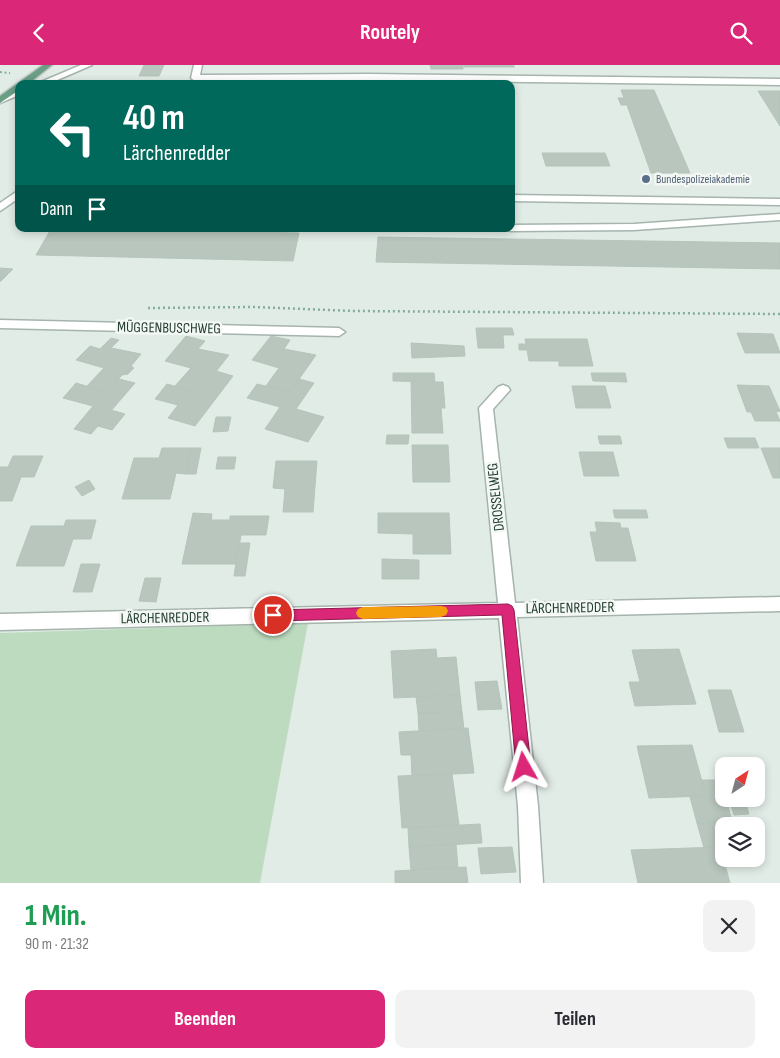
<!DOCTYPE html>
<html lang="de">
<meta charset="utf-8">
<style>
body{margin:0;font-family:"Sofia Sans Condensed",sans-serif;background:#f2f2f3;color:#2b2b33;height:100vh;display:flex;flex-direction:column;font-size:19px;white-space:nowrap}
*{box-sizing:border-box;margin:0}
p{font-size:16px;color:#7c7c81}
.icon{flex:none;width:28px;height:28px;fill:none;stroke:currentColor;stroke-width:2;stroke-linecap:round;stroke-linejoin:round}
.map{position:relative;height:818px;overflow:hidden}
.sheet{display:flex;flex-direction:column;background:#fff;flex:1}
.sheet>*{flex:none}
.hud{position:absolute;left:15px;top:15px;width:500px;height:152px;border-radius:10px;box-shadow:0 2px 8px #0003;background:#00695c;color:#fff;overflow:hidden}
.needle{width:32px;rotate:36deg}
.fabs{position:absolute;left:715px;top:692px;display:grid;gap:10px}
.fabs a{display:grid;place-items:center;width:50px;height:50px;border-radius:10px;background:#fff;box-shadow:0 2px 8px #0003;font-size:25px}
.pin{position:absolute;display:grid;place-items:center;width:42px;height:42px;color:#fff;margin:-21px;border:2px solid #fff;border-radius:50%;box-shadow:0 1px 5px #0007}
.me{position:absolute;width:55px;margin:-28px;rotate:354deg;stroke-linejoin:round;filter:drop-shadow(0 0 4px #0008)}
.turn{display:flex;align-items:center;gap:18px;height:105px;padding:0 25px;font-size:22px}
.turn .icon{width:65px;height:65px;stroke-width:2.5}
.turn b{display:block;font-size:35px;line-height:42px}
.then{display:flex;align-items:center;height:48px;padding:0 25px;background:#0003;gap:10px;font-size:19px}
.round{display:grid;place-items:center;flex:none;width:52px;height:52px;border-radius:10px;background:#f2f2f3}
.headline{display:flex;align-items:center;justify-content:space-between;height:85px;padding:0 25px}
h1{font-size:30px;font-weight:700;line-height:38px;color:#1e9e55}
.primary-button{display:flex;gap:10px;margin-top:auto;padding:10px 25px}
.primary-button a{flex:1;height:58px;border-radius:10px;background:#db2777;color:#fff;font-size:20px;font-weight:700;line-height:58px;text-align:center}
.primary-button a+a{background:#f2f2f3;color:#2b2b33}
header{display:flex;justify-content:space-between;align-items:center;height:65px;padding:0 25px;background:#db2777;color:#fff;font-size:22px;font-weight:700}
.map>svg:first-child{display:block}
.green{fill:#bddcbf}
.building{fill:#b8c6be;stroke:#b5c5bb}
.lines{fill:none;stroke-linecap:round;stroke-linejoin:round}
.minor-casing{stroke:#a5b4ac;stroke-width:3}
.major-casing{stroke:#c1c8c5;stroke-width:3}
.path-far1{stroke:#85ad99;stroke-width:2;stroke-dasharray:2 2.5;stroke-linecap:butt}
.path{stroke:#85ad99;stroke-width:2.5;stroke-dasharray:2 3;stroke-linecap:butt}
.minor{fill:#fff;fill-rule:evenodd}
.major{fill:#6a9f86;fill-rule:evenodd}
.route{fill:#db2777;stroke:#8e194d}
.slow{fill:#f59e0b}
.service-dot{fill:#5c6f8a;stroke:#f3f8f4;stroke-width:2}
.labels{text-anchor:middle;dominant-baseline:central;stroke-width:5;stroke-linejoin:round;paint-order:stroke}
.far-service-label{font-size:12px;fill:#4e5e75;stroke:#f3f8f4;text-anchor:start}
.street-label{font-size:15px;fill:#233c30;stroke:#f3f8f4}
</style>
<header><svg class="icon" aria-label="back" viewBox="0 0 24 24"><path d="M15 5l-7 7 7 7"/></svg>Routely<svg class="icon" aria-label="search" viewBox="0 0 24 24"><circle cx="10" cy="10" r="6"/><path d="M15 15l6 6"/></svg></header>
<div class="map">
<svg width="780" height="818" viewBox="0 0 780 818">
<rect width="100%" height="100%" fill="#e2ece6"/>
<polygon class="green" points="308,558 260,818 0,818 0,568"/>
<g class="building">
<polygon points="144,0 164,0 159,11 139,11"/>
<polygon points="430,0 463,0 463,4 431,4"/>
<rect x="464" y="0" width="50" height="2"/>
<polygon points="621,25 654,25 690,108 651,108 627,40 621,40 618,33 624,33"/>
<polygon points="758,26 780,26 780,61"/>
<polygon points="542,88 605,88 610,101 546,101"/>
<polygon points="51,164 107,164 299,168 293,196 36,190"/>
<polygon points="378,172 780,178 780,204 376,197"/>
<polygon points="0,203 13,204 0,217"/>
<polygon points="476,263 512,263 514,270 503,270 504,283 478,283"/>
<polygon points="737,268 773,269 780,288 745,288"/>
<polygon points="186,271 205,276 198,284 229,290 199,328 175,321 191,303 165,296"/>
<polygon points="271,271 290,275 284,284 316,290 290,327 266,321 279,303 252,295"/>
<polygon points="111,273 119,275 111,283 141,289 131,301 134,303 128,309 122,310 107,327 87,321 104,303 76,295 90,281 100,284"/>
<polygon points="525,274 587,274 593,301 559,301 559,296 529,296 527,285 519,285 519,279 526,279"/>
<polygon points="411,278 464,281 465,291 412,293"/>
<polygon points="216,306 233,311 195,361 168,353 178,340 155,334 167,319 199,328"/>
<polygon points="393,308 434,308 435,317 393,316"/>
<polygon points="591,308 625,308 627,317 593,316"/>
<polygon points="119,314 135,318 91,369 74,364 93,341 63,333 76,318 107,327"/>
<polygon points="299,314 314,318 296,344 324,352 308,377 265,364 280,342 247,333 257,319 290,327"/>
<polygon points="411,317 443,317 445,343 441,343 443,368 412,368"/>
<polygon points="737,320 769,321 780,346 776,347 780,356 755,356 751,347 747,347"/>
<polygon points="572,321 605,321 611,343 576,343"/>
<polygon points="111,345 125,349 112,365 98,361"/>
<polygon points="216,352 231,352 228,366 213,367"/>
<polygon points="387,370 409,370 408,379 386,379"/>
<polygon points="598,371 620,371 622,379 600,379"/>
<polygon points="724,373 755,373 759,383 728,383"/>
<polygon points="412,380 448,380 450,417 413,417"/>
<polygon points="162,383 191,383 186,409 176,408 170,434 122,434 134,393 159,393"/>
<polygon points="191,383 201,383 196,409 186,409"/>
<polygon points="761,383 780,383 780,413 773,413"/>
<polygon points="579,387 613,387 619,411 584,411"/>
<polygon points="13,391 43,391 34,412 21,412 12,436 0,436 0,402 8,402"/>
<polygon points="218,392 236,392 234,404 216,404"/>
<polygon points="276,396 317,396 313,447 283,447 285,424 273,423"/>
<polygon points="89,415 95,424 82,431 75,422"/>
<polygon points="613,445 646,445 648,453 615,453"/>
<polygon points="193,448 212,449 211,455 230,455 230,451 269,451 266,470 241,470 236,499 182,499"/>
<polygon points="378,448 449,448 451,489 413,489 413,469 378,468"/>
<polygon points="66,455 96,455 91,474 73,474 64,501 16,501 31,461 64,461"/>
<polygon points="595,457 620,458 621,463 628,463 636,496 596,496 590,467 597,467"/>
<polygon points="239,478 250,478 245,511 234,511"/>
<polygon points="382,494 419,495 419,514 382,514"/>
<polygon points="81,499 100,499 92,527 73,527"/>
<polygon points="145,513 161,513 156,537 139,536"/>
<polygon points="436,584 437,593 456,592 460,630 394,633 391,586"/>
<polygon points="679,584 696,639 635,641 629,617 640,617 632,585"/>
<polygon points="497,616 502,644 478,645 475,617"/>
<polygon points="708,625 731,625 744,667 719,667"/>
<polygon points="460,630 462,647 418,648 416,632"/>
<polygon points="462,647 464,664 419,666 418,648"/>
<polygon points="468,663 474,708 412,711 411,690 401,690 399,667"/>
<polygon points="692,680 706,731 649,733 637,681"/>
<polygon points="452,709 459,760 402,763 398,711"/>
<polygon points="702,715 720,715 724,734 726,734 732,756 697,758 690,732 706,731"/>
<polygon points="745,736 749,749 734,750 730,737"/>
<polygon points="732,756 734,761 724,761 724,794 743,794 744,798 724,798 720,782 704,783 697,758"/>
<polygon points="480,759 482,778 409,782 408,763"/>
<polygon points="456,779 458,803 411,805 409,782"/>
<polygon points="512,782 516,807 481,809 478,783"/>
<polygon points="720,782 730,818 638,818 631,785"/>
<polygon points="466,802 468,818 395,818 395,806"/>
</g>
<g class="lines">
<defs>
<g id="minor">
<polygon points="81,0 92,0 48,19 36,19"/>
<polygon points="194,0 202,0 200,10 369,9 780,14 780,20 369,15 195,16 191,13"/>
<polygon points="19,24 19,30 0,38 0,32"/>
<polygon points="19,125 19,133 0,146 0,138"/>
<polygon points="511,130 780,134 780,140 511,136"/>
<polygon points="780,149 780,155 634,165 511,166 506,164 511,164 511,160 634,159"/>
<polygon points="0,255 339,263 345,267 339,271 0,263"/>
<polygon points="503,320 508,322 510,325 493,344 515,538 780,532 780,546 517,552 538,741 543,818 521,818 518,741 499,553 0,565 0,549 498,538 479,343 498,322"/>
</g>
<polygon id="major" points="43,0 52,0 28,19 19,19 19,25 0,38 0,31"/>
</defs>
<use href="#minor" class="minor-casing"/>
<use href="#major" class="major-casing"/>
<polyline class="path-far1" points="0,7 10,8"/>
<polyline class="path" points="148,243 254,242 354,246 780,249"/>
<use href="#minor" class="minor"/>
<use href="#major" class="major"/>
</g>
<polygon class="route" points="508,539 512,541 514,545 531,702 529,707 524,709 518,707 516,702 502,550 273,556 269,554 267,550 269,546 273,545"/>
<polygon class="slow" points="441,541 446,542 448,546 446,550 441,552 363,554 358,552 356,548 358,544 363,542"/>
<circle class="service-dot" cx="646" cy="114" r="5"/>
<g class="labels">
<g class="far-service-label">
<text x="656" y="114">Bundespolizeiakademie</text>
</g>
<g class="street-label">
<text transform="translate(169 263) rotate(1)">MÜGGENBUSCHWEG</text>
<text transform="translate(496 432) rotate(-96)">DROSSELWEG</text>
<text transform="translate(570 543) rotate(-1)">LÄRCHENREDDER</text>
<text transform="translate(165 553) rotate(-1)">LÄRCHENREDDER</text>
</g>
</g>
</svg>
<div class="fabs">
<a><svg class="needle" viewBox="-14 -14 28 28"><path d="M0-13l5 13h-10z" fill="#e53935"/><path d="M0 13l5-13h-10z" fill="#7c7c81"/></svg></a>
<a><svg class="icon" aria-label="layers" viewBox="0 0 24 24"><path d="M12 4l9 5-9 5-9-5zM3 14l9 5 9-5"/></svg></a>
</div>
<div class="pin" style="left:273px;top:550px;background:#d93025"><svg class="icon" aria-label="arrive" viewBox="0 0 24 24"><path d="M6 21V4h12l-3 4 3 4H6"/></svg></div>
<svg class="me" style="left:524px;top:702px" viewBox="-20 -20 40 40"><path d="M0-17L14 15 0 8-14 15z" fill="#db2777" stroke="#fff" stroke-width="4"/></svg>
<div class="hud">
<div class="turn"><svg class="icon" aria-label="left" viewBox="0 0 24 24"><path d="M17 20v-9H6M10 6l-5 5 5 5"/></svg><div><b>40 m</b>Lärchenredder</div></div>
<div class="then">Dann<svg class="icon" aria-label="arrive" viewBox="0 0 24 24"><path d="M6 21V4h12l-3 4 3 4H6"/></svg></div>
</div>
</div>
<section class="sheet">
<div class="headline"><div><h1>1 Min.</h1><p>90 m · 21:32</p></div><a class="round"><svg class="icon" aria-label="close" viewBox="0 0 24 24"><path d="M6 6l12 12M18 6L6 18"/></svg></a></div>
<div class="primary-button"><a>Beenden</a><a>Teilen</a></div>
</section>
